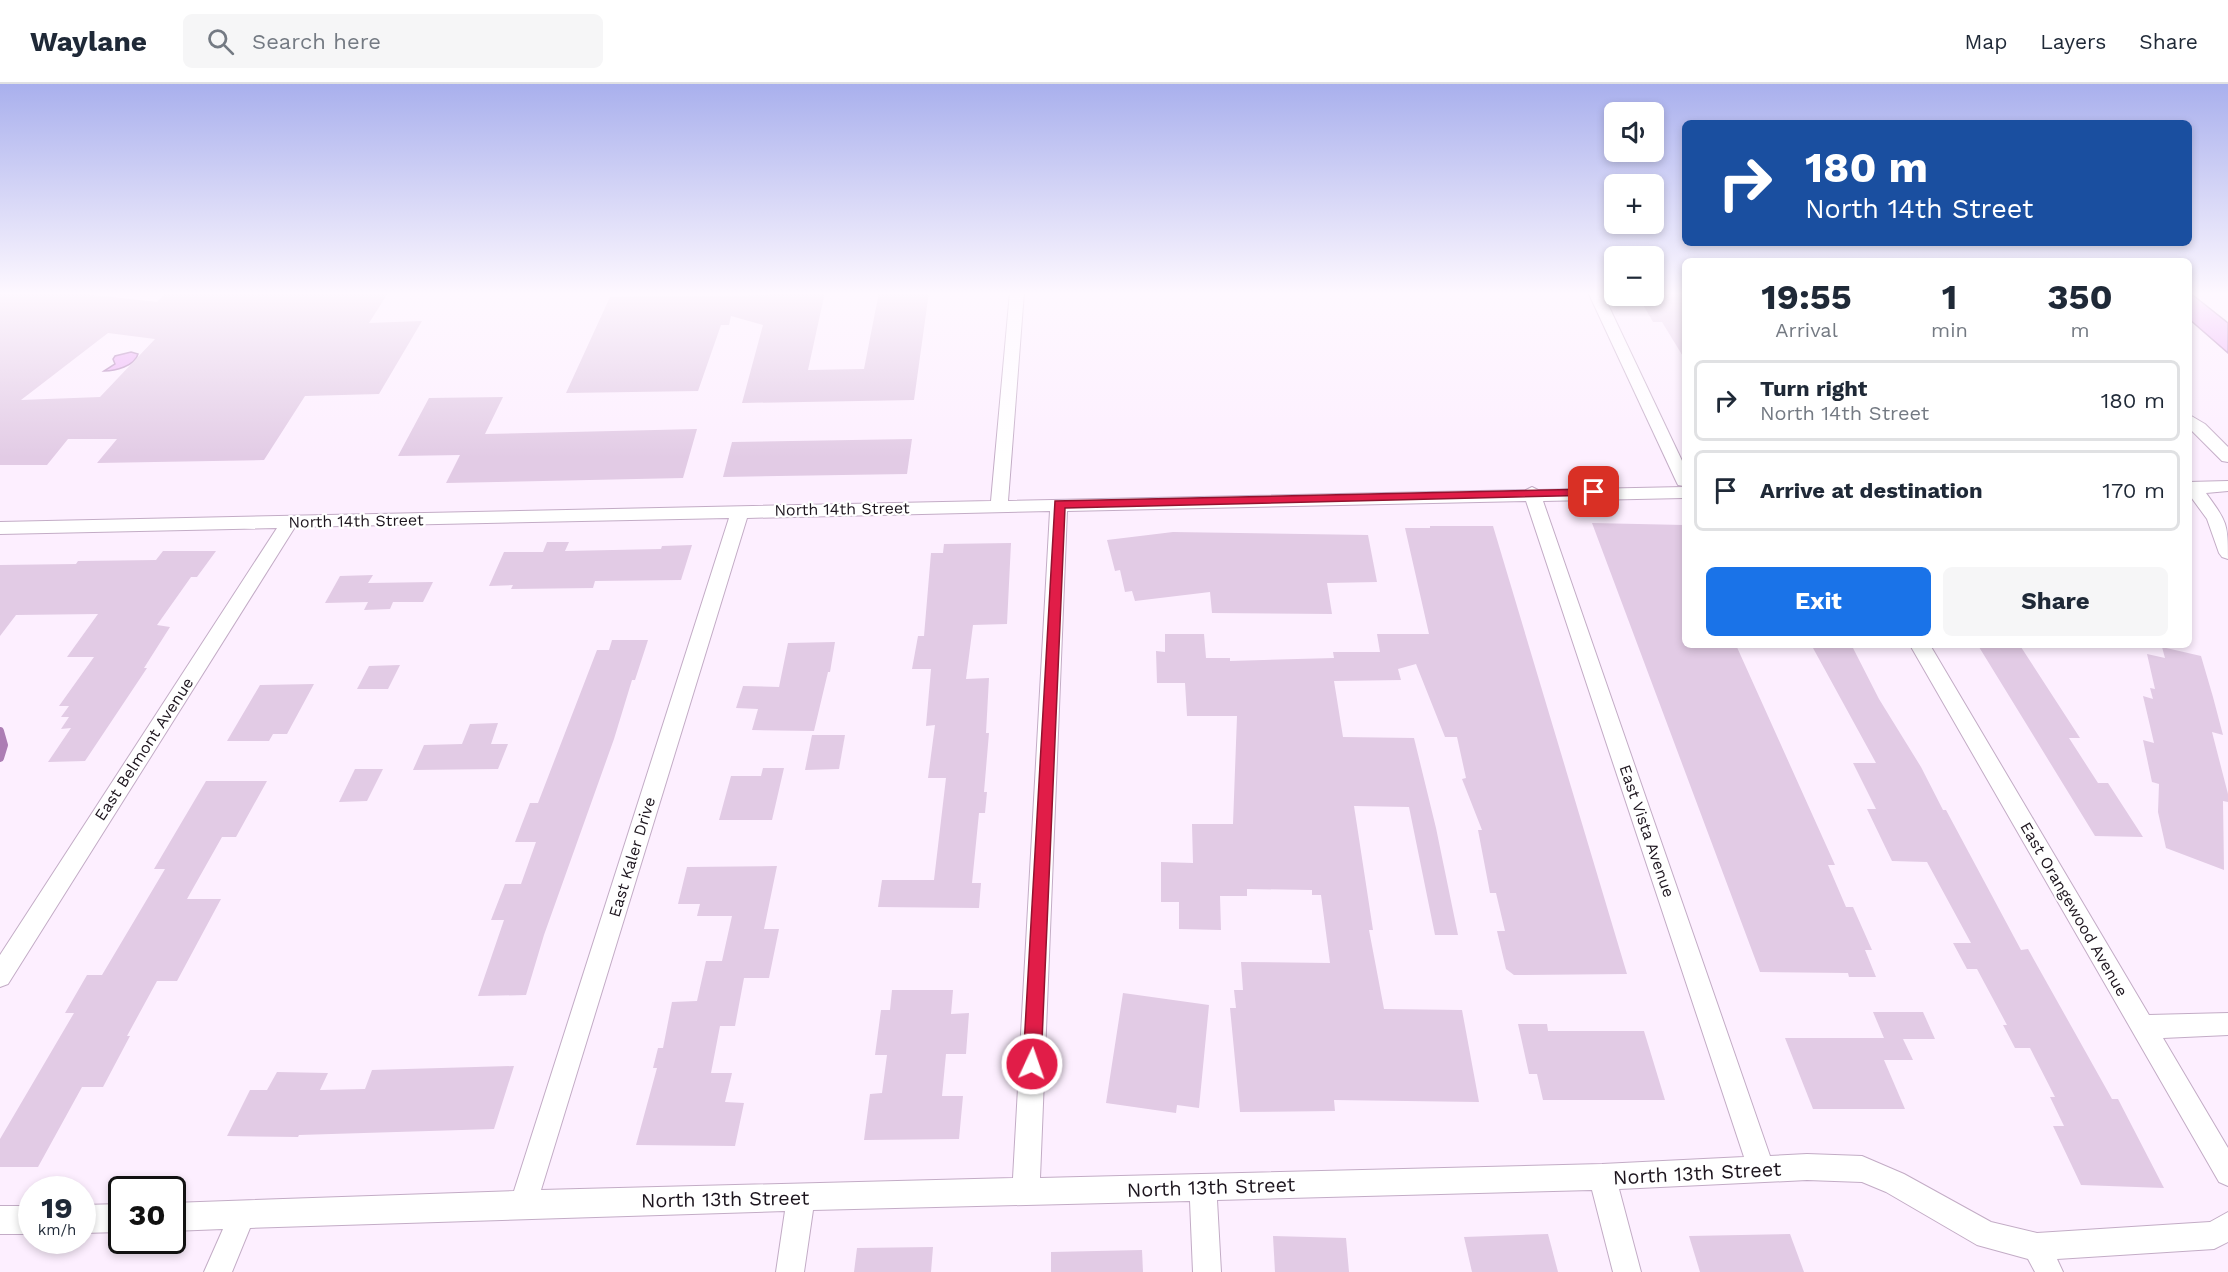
<!DOCTYPE html>
<meta charset="utf-8">
<style>
body{margin:0;font-family:"Work Sans",sans-serif;background:#f6f6f7;color:#1f2937;height:100vh;display:flex;flex-direction:column;font-size:22px;white-space:nowrap}
*{box-sizing:border-box;margin:0}
p{font-size:20px;color:#747a83}
.icon{flex:none;width:33px;height:33px;fill:none;stroke:currentColor;stroke-width:2;stroke-linecap:round;stroke-linejoin:round}
.map{position:relative;flex:1;overflow:hidden}
.drawer{position:absolute;left:1682px;top:174px;width:510px;height:390px;display:flex;flex-direction:column;background:#fff;border-radius:9px;box-shadow:0 3px 9px #0003}
.drawer>*{flex:none}
.hud{position:absolute;left:1682px;top:36px;width:510px;height:126px;border-radius:9px;box-shadow:0 3px 9px #0003;background:#1a4fa0;color:#fff;overflow:hidden}
.controls{position:absolute;left:1604px;top:18px;display:grid;gap:12px}
.controls a{display:grid;place-items:center;width:60px;height:60px;border-radius:9px;background:#fff;box-shadow:0 3px 9px #0003;font-size:30px}
.speed{position:absolute;left:18px;top:1092px;display:flex;gap:12px;font-size:30px;font-weight:700;text-align:center}
.speed>*{display:grid;place-content:center;width:78px;height:78px;border-radius:50%;background:#fff;box-shadow:0 3px 9px #0003;line-height:1}
.speed small{font-size:15px;font-weight:400}
.speed .limit{border:3px solid #111;border-radius:9px;background:#fff;color:#111}
.pin{position:absolute;display:grid;place-items:center;width:51px;height:51px;color:#fff;margin:-26px;border-radius:12px;box-shadow:0 3px 9px #0006}
.me{position:absolute;width:66px;margin:-33px;rotate:3deg;stroke-linejoin:round;filter:drop-shadow(0 0 4px #0008)}
.turn{display:flex;align-items:center;gap:21px;height:126px;padding:0 24px;font-size:27px}
.turn .icon{width:78px;height:78px;stroke-width:2.5}
.turn b{display:block;font-size:42px;line-height:51px}
.eta{display:flex;justify-content:space-evenly;align-items:center;height:102px;text-align:center}
.eta b{font-size:36px;font-weight:700;line-height:42px}
.primary-button{display:flex;gap:12px;margin-top:auto;padding:12px 24px}
.primary-button a{flex:1;height:69px;border-radius:9px;background:#1a73e8;color:#fff;font-size:24px;font-weight:700;line-height:69px;text-align:center}
.primary-button a+a{background:#f6f6f7;color:#1f2937}
ul{padding:0;list-style:none}
li{display:flex;align-items:center;gap:18px;height:81px;margin:0 12px 9px;padding:0 12px;border:3px solid #e0e1e3;border-radius:9px}
li div{flex:1}
li b{display:block;font-size:22px}
li em{font-style:normal}
header{display:flex;align-items:center;gap:36px;box-sizing:border-box;height:84px;padding:0 30px;background:#fff;border-bottom:2px solid #e0e1e3}
header strong{font-size:28px}
nav{display:flex;gap:33px;margin-inline-start:auto;font-size:21px}
.search{width:420px;height:54px;background:#f6f6f7;display:flex;align-items:center;gap:15px;box-sizing:border-box;padding:0 21px;border-radius:9px;color:#747a83;font-size:22px}
.map>svg:first-child{display:block}
.water{fill:#eaa9f5;stroke:#ac7db4;stroke-width:1.5}
.lines{fill:none;stroke-linecap:round;stroke-linejoin:round}
.stream{stroke:#ac7db4;stroke-width:8}
.building{fill:#e2cbe5;fill-rule:evenodd}
.street-casing{stroke:#c3acc6;stroke-width:2}
.street{fill:#fff;fill-rule:evenodd}
.route{fill:#e11d48;stroke:#92132f;stroke-width:1.5}
.labels{text-anchor:middle;dominant-baseline:central;stroke-width:4.5;stroke-linejoin:round;paint-order:stroke}
.street-label{font-size:16px;fill:#1d151e;stroke:#fff}
.near-street-label{font-size:20px;fill:#1d151e;stroke:#fff}
</style>
<header>
<strong>Waylane</strong>
<div class="search"><svg class="icon" aria-label="search" viewBox="0 0 24 24"><circle cx="10" cy="10" r="6"/><path d="M15 15l6 6"/></svg>Search here</div>
<nav><a>Map</a><a>Layers</a><a>Share</a></nav>
</header>
<div class="map">
<svg width="2228" height="1188" viewBox="0 0 2228 1188">
<rect width="100%" height="100%" fill="#fdefff"/>
<g class="water">
<polygon points="2189,208 2228,239 2228,269 2189,235"/>
<path d="M131 268 138 270C135 282 115 287 104 287L115 280 113 275 115 272Z"/>
</g>
<g class="lines">
<polyline class="stream" points="0,647 4,661 0,674"/>
</g>
<g class="building">
<path d="M0 208H68L157 218 167 208 388 209 369 239 422 237 379 310 305 312 264 376 97 379 117 355H68L47 381H0ZM108 249 155 255 100 313 21 316Z"/>
<polygon points="770,208 825,208 808,286 864,285 879,208 929,208 914,316 742,319 763,241 731,232 729,241 721,241 698,307 566,309 610,213 769,211"/>
<polygon points="1684,209 1684,274 1662,238 1653,238 1638,212"/>
<polygon points="503,313 485,350 697,345 683,394 446,399 460,371 398,372 429,314"/>
<polygon points="912,355 907,390 723,393 732,358"/>
<polygon points="1592,439 1684,441 1684,561 1736,561 1835,781 1828,781 1846,823 1853,823 1872,866 1865,866 1876,893 1849,893 1848,889 1760,888"/>
<polygon points="1430,442 1493,442 1627,890 1514,891 1506,885 1497,847 1505,847 1496,809 1490,809 1478,746 1482,746 1462,695 1466,694 1457,653 1445,653 1416,580 1398,585 1401,596 1334,597 1343,653 1414,654 1436,744 1458,851 1435,851 1409,723 1354,722 1373,846 1369,846 1384,925 1462,926 1479,1018 1334,1016 1335,1027 1240,1028 1230,924 1236,924 1234,906 1243,906 1241,878 1330,879 1321,811 1312,811 1312,806 1247,805 1247,812 1220,812 1221,846 1179,845 1179,818 1161,818 1161,778 1193,779 1192,740 1233,740 1237,632 1187,632 1185,599 1157,599 1156,567 1165,568 1165,550 1204,550 1206,574 1230,574 1230,577 1334,574 1333,568 1380,568 1377,550 1429,550 1405,444 1430,444"/>
<polygon points="1173,448 1368,451 1377,498 1327,499 1332,530 1212,529 1210,508 1135,517 1132,507 1125,508 1120,486 1115,487 1107,456"/>
<polygon points="547,458 569,458 565,467 661,465 662,462 692,461 681,496 595,497 593,504 511,505 513,501 489,502 504,468 543,468"/>
<polygon points="1011,459 1007,540 973,541 966,595 989,594 986,649 989,649 984,708 987,708 985,729 979,729 972,799 981,799 979,824 878,823 882,796 934,796 946,694 928,694 935,641 926,642 931,585 912,585 918,552 924,552 931,469 943,469 944,460"/>
<polygon points="163,467 216,467 197,493 191,493 157,541 170,543 144,584 147,584 85,677 48,678 71,644 61,645 69,633 61,633 69,622 59,622 94,573 67,573 98,530 16,531 0,552 0,481 76,480 78,477 156,476"/>
<polygon points="373,491 368,499 433,498 423,518 393,518 390,525 364,526 368,518 325,519 340,492"/>
<polygon points="612,556 648,556 635,596 632,596 614,655 544,851 526,911 478,912 504,836 491,836 505,800 521,800 536,758 515,758 530,719 538,719 597,566 609,566"/>
<polygon points="835,558 830,588 828,588 814,647 752,646 758,625 736,624 743,602 779,603 788,559"/>
<polygon points="1979,563 2021,563 2080,654 2069,654 2098,699 2108,699 2143,753 2095,752"/>
<polygon points="2162,563 2201,572 2213,613 2223,651 2212,648 2228,710 2228,718 2223,717 2224,786 2166,764 2158,728 2159,700 2152,698 2143,656 2154,659 2143,612 2153,615 2150,604 2155,605 2147,570 2165,574"/>
<polygon points="1813,564 1853,564 1879,615 1921,683 1943,726 1946,726 2021,866 2028,865 2112,1015 2118,1015 2164,1104 2081,1101 2053,1042 2064,1042 2050,1013 2055,1013 2030,964 2015,964 2003,941 2007,941 1977,885 1967,885 1953,859 1971,859 1927,778 1892,777 1867,725 1876,725 1853,679 1876,679"/>
<polygon points="400,581 388,605 357,605 369,582"/>
<polygon points="314,600 287,650 273,650 269,657 227,657 260,601"/>
<polygon points="498,639 491,660 508,660 498,685 413,686 424,661 462,660 470,640"/>
<polygon points="812,651 845,651 839,685 805,686"/>
<polygon points="763,684 784,684 772,736 719,736 731,692 761,692"/>
<polygon points="355,685 383,685 367,717 339,718"/>
<polygon points="206,697 267,697 236,753 222,753 187,815 221,815 177,897 157,897 127,952 130,952 103,1003 82,1003 38,1083 0,1083 0,1055 74,929 65,929 87,891 102,891 165,785 154,785"/>
<polygon points="777,782 764,845 779,845 769,894 744,894 735,942 720,942 711,989 732,989 725,1018 744,1019 735,1062 636,1061 657,984 653,984 658,964 663,964 672,918 697,917 706,877 722,877 732,832 697,832 700,820 678,820 687,783"/>
<polygon points="892,906 953,906 951,930 969,929 966,970 946,970 942,1012 963,1012 959,1055 864,1056 870,1010 882,1009 887,971 875,971 881,926 890,926"/>
<polygon points="1123,909 1209,921 1199,1024 1177,1021 1176,1029 1106,1019"/>
<polygon points="1873,928 1923,928 1935,955 1903,955 1913,976 1884,976 1905,1025 1813,1025 1785,954 1884,954"/>
<polygon points="1518,940 1547,940 1548,947 1644,947 1665,1016 1543,1016 1537,990 1529,990"/>
<polygon points="514,982 494,1045 299,1051 298,1053 227,1052 250,1006 267,1006 277,988 328,989 320,1006 365,1005 372,986"/>
<polygon points="1548,1150 1558,1188 1472,1188 1464,1153"/>
<polygon points="1790,1150 1804,1188 1700,1188 1689,1152"/>
<polygon points="1273,1152 1346,1154 1349,1188 1275,1188"/>
<polygon points="933,1163 931,1188 854,1188 857,1164"/>
<polygon points="1142,1166 1143,1188 1051,1188 1051,1168"/>
</g>
<g class="lines">
<defs>
<g id="street">
<path d="M1010 208H1024L1008 417 1526 406 1532 403 1538 406 1684 403V414L1543 417 1770 1072 1807 1070 1862 1072 1904 1090 1991 1138 2037 1149 2210 1138 2228 1128V1158L2214 1165 2057 1175 2063 1188H2035L2028 1175 1977 1161 1886 1108 1862 1098 1807 1096 1619 1105 1641 1188H1613L1592 1106 1217 1116 1221 1188H1193L1190 1117 813 1126 804 1188H776L785 1127 250 1144 232 1188H204L223 1145 172 1147V1119L514 1107 729 434 295 443 8 900 0 903V871L277 444 0 450V438L991 417ZM1526 417 1744 1073 1602 1080 1040 1094 1067 427ZM1050 427 1013 1094 541 1106 747 434Z"/>
<polygon points="1588,208 1602,208 1684,381 1684,402 1678,401 1676,397"/>
<polygon points="2188,330 2205,340 2228,363 2228,378 2222,377 2188,343"/>
<path d="M2228 397V407L2206 409C2227 438 2228 439 2228 475L2222 473 2219 469 2207 435 2188 409V398Z"/>
<polygon points="1910,561 1930,561 2149,931 2228,929 2228,951 2163,954 2228,1064 2228,1102 2219,1098"/>
<polygon points="122,1120 122,1148 82,1149 82,1121"/>
<rect x="0" y="1122" width="32" height="28"/>
</g>
</defs>
<use href="#street" class="street-casing"/>
<use href="#street" class="street"/>
</g>
<linearGradient id="sky" x2="0" y2="1"><stop stop-color="#a9b0ed"/><stop offset="0.56" stop-color="#fef8ff"/><stop offset="1" stop-color="#fef8ff" stop-opacity="0"/></linearGradient>
<rect width="2228" height="374" fill="url(#sky)"/>
<polygon class="route" points="1594,405 1600,408 1599,411 1065,424 1041,980 1038,986 1032,989 1026,986 1023,980 1055,417"/>
<g class="labels">
<g class="street-label">
<text transform="translate(842 425) rotate(-1)">North 14th Street</text>
<text transform="translate(356 437) rotate(-1)">North 14th Street</text>
<text transform="translate(144 665) rotate(-57)">East Belmont Avenue</text>
<text transform="translate(1647 747) rotate(71)">East Vista Avenue</text>
<text transform="translate(632 773) rotate(-73)">East Kaler Drive</text>
<text transform="translate(2074 825) rotate(60)">East Orangewood Avenue</text>
</g>
<g class="near-street-label">
<text transform="translate(1697 1089) rotate(-3)">North 13th Street</text>
<text transform="translate(1211 1103) rotate(-2)">North 13th Street</text>
<text transform="translate(725 1115) rotate(-1)">North 13th Street</text>
</g>
</g>
</svg>
<div class="controls">
<a><svg class="icon" aria-label="sound" viewBox="0 0 24 24"><path d="M4 9h4l5-4v14l-5-4H4zM17 9q2 3 0 6"/></svg></a>
<a>+</a>
<a>−</a>
</div>
<div class="speed"><div>19<small>km/h</small></div><div class="limit">30</div></div>
<div class="pin" style="left:1594px;top:408px;background:#d93025"><svg class="icon" aria-label="arrive" viewBox="0 0 24 24"><path d="M6 21V4h12l-3 4 3 4H6"/></svg></div>
<svg class="me" style="left:1032px;top:980px" viewBox="-20 -20 40 40"><circle r="17" fill="#e11d48" stroke="#fff" stroke-width="3"/><path d="M0-11L8 9 0 5-8 9z" fill="#fff"/></svg>
<div class="hud">
<div class="turn"><svg class="icon" aria-label="right" viewBox="0 0 24 24"><path d="M7 20v-9h11M14 6l5 5-5 5"/></svg><div><b>180 m</b>North 14th Street</div></div>
</div>
<section class="drawer">
<div class="eta">
<div><b>19:55</b><p>Arrival</p></div>
<div><b>1</b><p>min</p></div>
<div><b>350</b><p>m</p></div>
</div>
<ul>
<li><svg class="icon" aria-label="right" viewBox="0 0 24 24"><path d="M7 20v-9h11M14 6l5 5-5 5"/></svg><div><b>Turn right</b><p>North 14th Street</p></div><em>180 m</em></li>
<li><svg class="icon" aria-label="arrive" viewBox="0 0 24 24"><path d="M6 21V4h12l-3 4 3 4H6"/></svg><div><b>Arrive at destination</b></div><em>170 m</em></li>
</ul>
<div class="primary-button"><a>Exit</a><a>Share</a></div>
</section>
</div>
